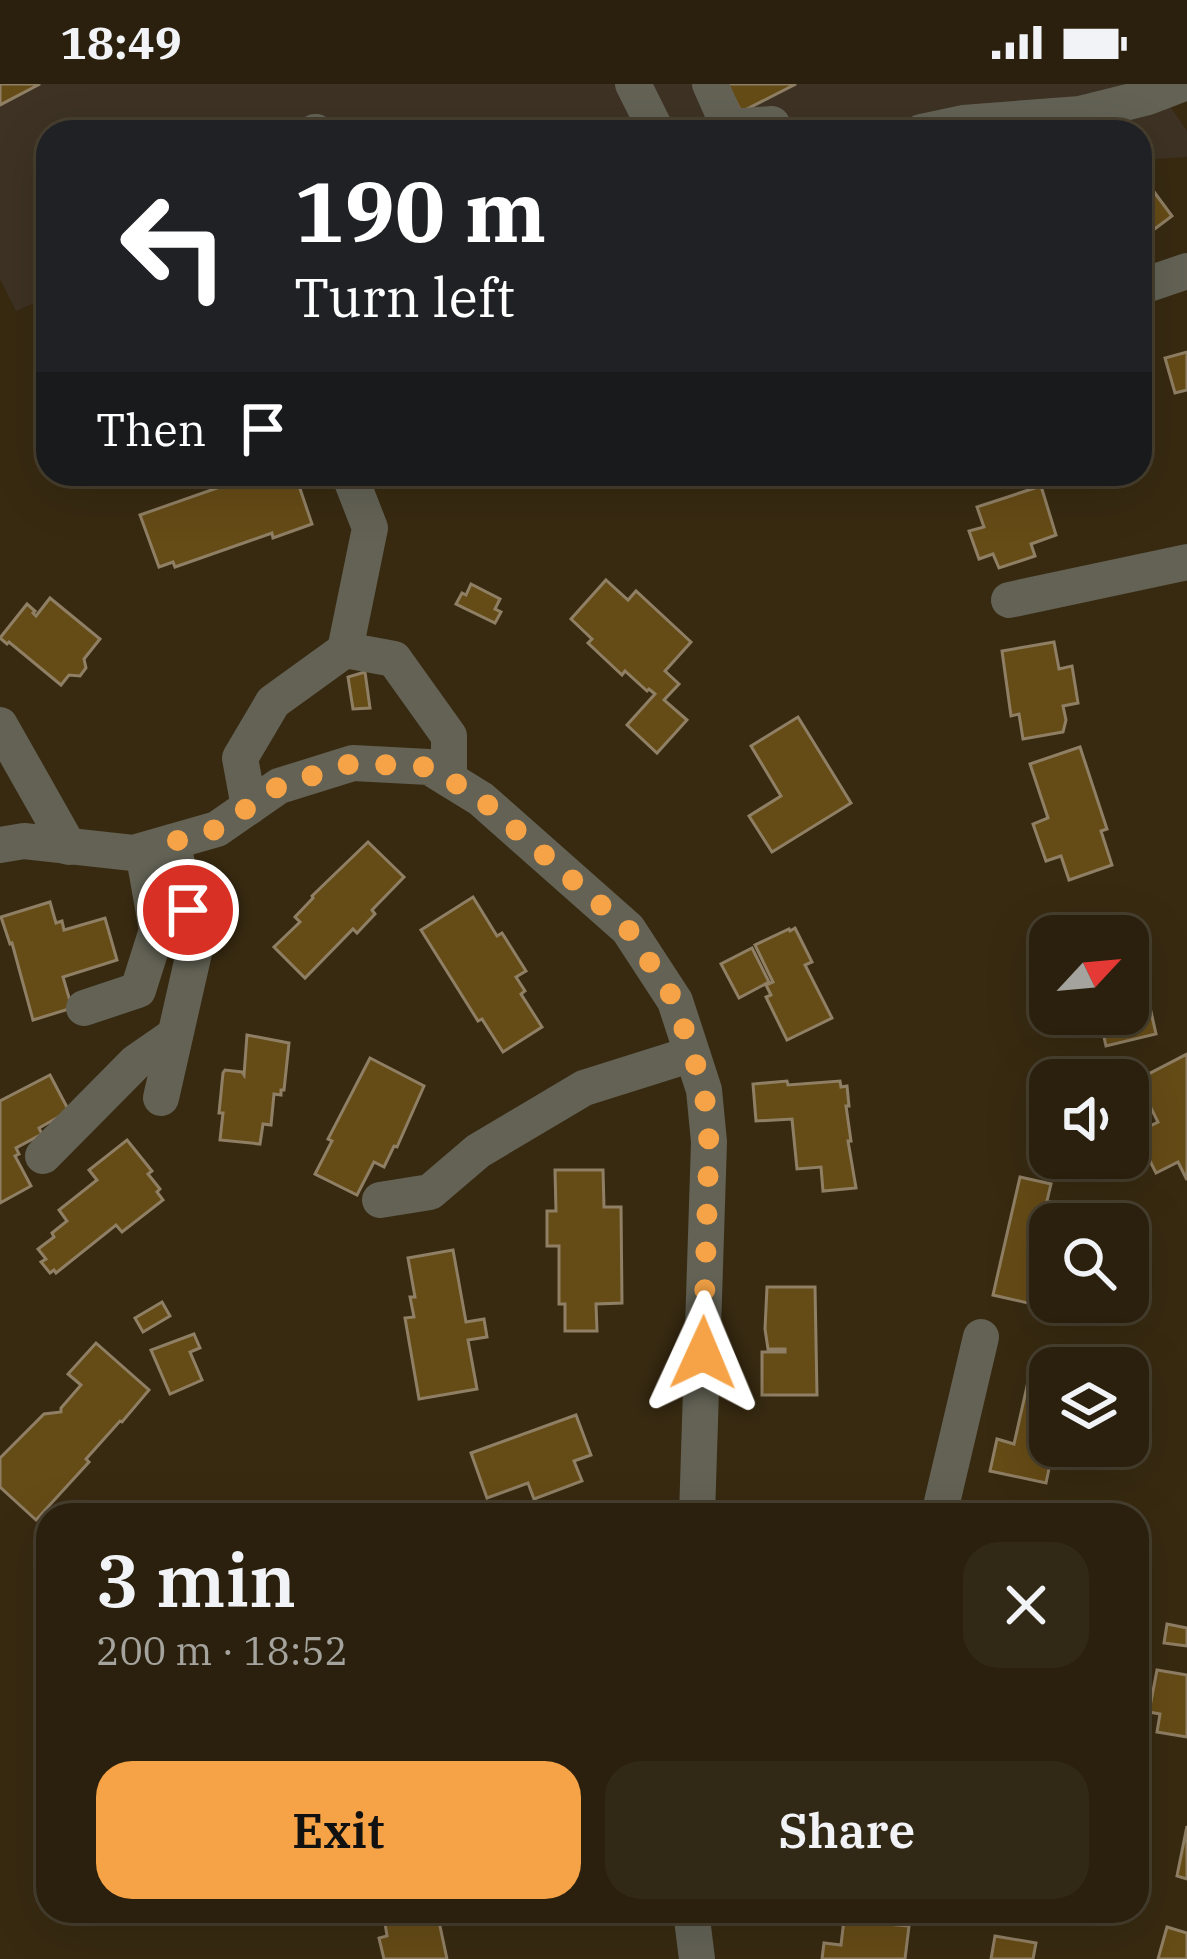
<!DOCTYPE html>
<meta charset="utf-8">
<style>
body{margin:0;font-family:"IBM Plex Serif",serif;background:#322816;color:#f1f3f6;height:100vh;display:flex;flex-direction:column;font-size:45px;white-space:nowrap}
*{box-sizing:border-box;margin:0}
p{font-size:39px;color:#a5a39d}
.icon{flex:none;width:66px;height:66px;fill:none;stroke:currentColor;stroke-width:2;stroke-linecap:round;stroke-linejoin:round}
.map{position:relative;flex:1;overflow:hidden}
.panel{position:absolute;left:36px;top:1419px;width:1113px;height:420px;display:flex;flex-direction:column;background:#2a200d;border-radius:36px;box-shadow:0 12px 48px #0002,0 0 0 3px #463e2e}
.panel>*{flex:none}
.hud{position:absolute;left:36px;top:36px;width:1116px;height:366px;border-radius:36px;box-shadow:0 12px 48px #0002,0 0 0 3px #463e2e;background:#202124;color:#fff;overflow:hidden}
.needle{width:78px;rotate:64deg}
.fabs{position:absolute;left:1029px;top:831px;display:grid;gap:24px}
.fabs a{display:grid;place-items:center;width:120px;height:120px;border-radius:24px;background:#2a200d;box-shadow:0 12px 48px #0002,0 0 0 3px #463e2e;font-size:60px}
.pin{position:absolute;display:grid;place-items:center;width:102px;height:102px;color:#fff;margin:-51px;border:6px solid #fff;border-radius:50%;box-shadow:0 3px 12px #0007}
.me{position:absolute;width:132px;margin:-66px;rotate:1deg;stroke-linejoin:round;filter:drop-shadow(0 0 9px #0008)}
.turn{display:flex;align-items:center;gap:42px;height:252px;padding:0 60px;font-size:54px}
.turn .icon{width:156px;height:156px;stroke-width:2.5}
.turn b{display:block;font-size:84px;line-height:102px}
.then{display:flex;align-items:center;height:114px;padding:0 60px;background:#0003;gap:24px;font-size:45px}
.round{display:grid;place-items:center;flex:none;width:126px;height:126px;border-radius:36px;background:#322816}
.headline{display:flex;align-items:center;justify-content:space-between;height:204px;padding:0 60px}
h1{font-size:72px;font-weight:600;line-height:90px}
.action{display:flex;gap:24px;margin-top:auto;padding:24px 60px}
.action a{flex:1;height:138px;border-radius:36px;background:#f5a346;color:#111;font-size:48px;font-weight:600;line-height:138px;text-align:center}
.action a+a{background:#322816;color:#f1f3f6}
.status{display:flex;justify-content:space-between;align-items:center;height:84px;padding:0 60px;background:#2a200d;direction:ltr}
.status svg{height:33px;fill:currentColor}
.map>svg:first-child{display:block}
.commercial{fill:#3d3223}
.building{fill:#654b16;stroke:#8f7f64;stroke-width:3}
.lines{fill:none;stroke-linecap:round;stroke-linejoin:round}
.minor{stroke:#636255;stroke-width:36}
.route{stroke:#f5a346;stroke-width:21;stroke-dasharray:0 37.8}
</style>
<div class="status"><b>18:49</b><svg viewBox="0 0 49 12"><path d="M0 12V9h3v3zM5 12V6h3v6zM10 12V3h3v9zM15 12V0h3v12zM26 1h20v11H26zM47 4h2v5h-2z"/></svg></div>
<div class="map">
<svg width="1187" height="1875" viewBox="0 0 1187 1875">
<rect width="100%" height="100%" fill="#382a11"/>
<polygon class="commercial" points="0,0 1155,0 1187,47 1187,73 1140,76 1140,48 48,48 48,213 16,227 0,195"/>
<g class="building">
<polygon points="0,0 40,0 0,21"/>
<polygon points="727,0 796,0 741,28"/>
<polygon points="1143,93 1172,132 1140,156 1140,95"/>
<polygon points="1187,268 1187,306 1175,309 1165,274"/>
<polygon points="257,390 295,390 312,440 273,454 272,449 175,483 173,478 159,483 140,431"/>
<polygon points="1041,402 1056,451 1031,460 1035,472 999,484 993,470 979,475 969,447 984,443 977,423"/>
<polygon points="606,496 628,516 636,507 691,558 665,587 679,600 664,616 687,636 657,669 627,641 655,610 649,605 647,607 625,587 622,591 588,559 592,555 571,535"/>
<polygon points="471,500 500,515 495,525 501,528 495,539 456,520 462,509 466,511"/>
<polygon points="50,514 100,555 84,575 86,584 80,592 69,591 61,601 9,558 7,560 0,554 27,520 35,527 33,529 36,532"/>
<polygon points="1054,558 1059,585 1072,582 1078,619 1063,622 1066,636 1063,648 1023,655 1019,630 1011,632 1002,567"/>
<polygon points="365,588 370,624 353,625 348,593"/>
<polygon points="798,633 851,719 772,768 749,732 781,712 751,662"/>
<polygon points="1080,663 1107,745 1101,747 1112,781 1069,796 1061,772 1046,777 1033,740 1048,734 1030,680"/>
<polygon points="368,758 404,793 372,826 375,830 357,849 353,845 305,894 274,863 300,838 295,833 313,814 312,812"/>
<polygon points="473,813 497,852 502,849 526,887 516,893 525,907 521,910 542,943 503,968 482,935 478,937 421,846"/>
<polygon points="50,818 56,839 62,837 64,846 105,834 117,876 63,893 72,924 33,936 12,859 10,860 1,833"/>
<polygon points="1123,833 1127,852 1081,852 1079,843"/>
<polygon points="795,844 812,878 805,881 832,934 787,956 766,913 771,911 766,901 773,898 755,861 789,845 790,847"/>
<polygon points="1128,856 1130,867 1137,865 1156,950 1106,962 1099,930 1128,930"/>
<polygon points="752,864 769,898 739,914 721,880"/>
<polygon points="247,951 289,959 284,1006 281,1006 281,1011 274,1010 271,1041 263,1040 260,1060 220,1056 223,1029 219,1029 223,989 225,986 242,988 244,991"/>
<polygon points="1187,970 1187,1096 1178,1078 1156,1089 1136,1049 1158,1038 1137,996"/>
<polygon points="370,974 424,1002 397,1063 394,1062 384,1083 374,1078 357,1111 315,1090 332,1057 328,1055"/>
<polygon points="50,991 69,1027 39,1044 42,1050 16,1064 19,1070 15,1072 31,1102 0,1119 0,1017"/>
<polygon points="787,997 788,1001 840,997 841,1003 847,1002 849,1022 846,1022 851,1057 848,1057 856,1104 823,1107 821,1083 797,1085 792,1035 756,1037 753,1000"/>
<polygon points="127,1056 152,1087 148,1090 160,1105 157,1108 163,1116 122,1148 116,1141 56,1189 54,1186 50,1189 41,1178 46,1175 38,1165 54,1153 52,1149 67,1137 59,1126 97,1096 89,1086"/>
<polygon points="555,1086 603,1086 604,1123 621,1123 622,1219 596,1220 597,1247 565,1247 565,1220 559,1220 559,1162 547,1162 547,1127 556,1127"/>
<polygon points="1020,1093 1051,1100 1047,1117 1094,1128 1091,1140 1050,1140 1050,1198 1046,1197 1041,1222 993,1211"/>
<polygon points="453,1166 466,1238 484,1235 487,1253 468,1256 477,1305 419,1315 405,1234 414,1233 410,1213 415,1213 408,1174"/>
<polygon points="767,1203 815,1203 817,1311 762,1311 762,1268 785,1268 785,1265 768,1265 765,1245"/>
<polygon points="162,1218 170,1232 143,1248 135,1234"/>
<polygon points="194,1250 200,1264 190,1268 202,1296 170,1310 151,1266"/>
<polygon points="96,1259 149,1306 122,1338 120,1337 86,1375 89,1378 36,1436 0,1403 0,1374 44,1330 61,1328 61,1324 81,1301 68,1290"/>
<polygon points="1065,1274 1101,1282 1101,1284 1063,1284"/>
<polygon points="1033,1286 1048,1290 1047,1294 1050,1294 1050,1362 1084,1362 1080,1381 1051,1375 1046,1399 990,1387 997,1355 1014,1360 1030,1289"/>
<polygon points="576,1331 591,1371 574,1377 582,1397 534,1415 528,1399 487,1414 471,1369"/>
<polygon points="570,1420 572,1431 548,1431 546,1425"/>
<polygon points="1167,1540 1187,1544 1187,1562 1164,1559"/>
<polygon points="1157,1586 1187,1591 1187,1653 1157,1648 1160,1630 1149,1628"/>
<polygon points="1187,1742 1187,1795 1177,1792"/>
<polygon points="387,1827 422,1827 423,1831 437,1828 447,1875 384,1875 379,1854 387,1852 385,1839 389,1839"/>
<polygon points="845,1827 887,1827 885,1840 909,1842 905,1875 822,1875 824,1859 841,1861"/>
<polygon points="1167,1843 1187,1849 1187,1875 1158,1875"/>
<polygon points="995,1852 1036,1859 1033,1875 991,1875"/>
</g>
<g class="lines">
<g class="minor">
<polyline points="633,0 657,48"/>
<polyline points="710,0 729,43 772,40"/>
<polyline points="315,48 316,48"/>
<polyline points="921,48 963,39 1080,30 1148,13 1182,0"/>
<polyline points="1140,203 1187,187"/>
<polyline points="1009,516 1187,478"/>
<polyline points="345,566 370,444 349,390"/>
<polyline points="0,641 69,763"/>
<polyline points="249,723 240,674 273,618 345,566 394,575 449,652 449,695"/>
<polyline points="0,761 24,757 133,769 217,745 279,702 353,679 429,683 481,715 628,845 675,917 704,1006 709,1058 697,1431"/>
<polyline points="84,924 138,906 157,846 143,767"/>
<polyline points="161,1014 196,860 172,758"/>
<polyline points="43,1072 136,978 175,951"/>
<polyline points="380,1116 430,1108 478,1067 584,1004 692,970"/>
<polyline points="939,1431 981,1253"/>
<polyline points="691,1827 697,1875"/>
</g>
</g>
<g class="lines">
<polyline class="route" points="188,826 172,758 217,745 279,702 353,679 429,683 481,715 628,845 675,917 704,1006 709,1058 703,1269"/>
</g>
</svg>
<div class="fabs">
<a><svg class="needle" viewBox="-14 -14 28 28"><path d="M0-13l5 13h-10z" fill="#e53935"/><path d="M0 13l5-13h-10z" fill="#a5a39d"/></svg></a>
<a><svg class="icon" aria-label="sound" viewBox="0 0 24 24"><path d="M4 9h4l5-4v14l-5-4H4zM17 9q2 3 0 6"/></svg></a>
<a><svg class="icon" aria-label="search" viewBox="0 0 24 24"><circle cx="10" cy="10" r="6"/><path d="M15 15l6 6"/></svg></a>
<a><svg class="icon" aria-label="layers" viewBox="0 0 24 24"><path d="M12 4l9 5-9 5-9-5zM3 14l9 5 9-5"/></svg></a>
</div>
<div class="pin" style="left:188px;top:826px;background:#d93025"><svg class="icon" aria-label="arrive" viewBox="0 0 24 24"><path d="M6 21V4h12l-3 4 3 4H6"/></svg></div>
<svg class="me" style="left:703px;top:1269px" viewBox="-20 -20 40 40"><path d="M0-17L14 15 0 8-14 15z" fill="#f5a346" stroke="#fff" stroke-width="4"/></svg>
<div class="hud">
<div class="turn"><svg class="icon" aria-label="left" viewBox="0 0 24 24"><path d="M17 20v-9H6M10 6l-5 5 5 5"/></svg><div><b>190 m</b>Turn left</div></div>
<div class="then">Then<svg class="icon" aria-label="arrive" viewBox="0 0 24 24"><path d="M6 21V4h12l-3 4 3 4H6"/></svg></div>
</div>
<section class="panel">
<div class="headline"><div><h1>3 min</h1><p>200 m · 18:52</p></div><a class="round"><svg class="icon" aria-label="close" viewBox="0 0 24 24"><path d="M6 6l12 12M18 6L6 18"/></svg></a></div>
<div class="action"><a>Exit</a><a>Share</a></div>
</section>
</div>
